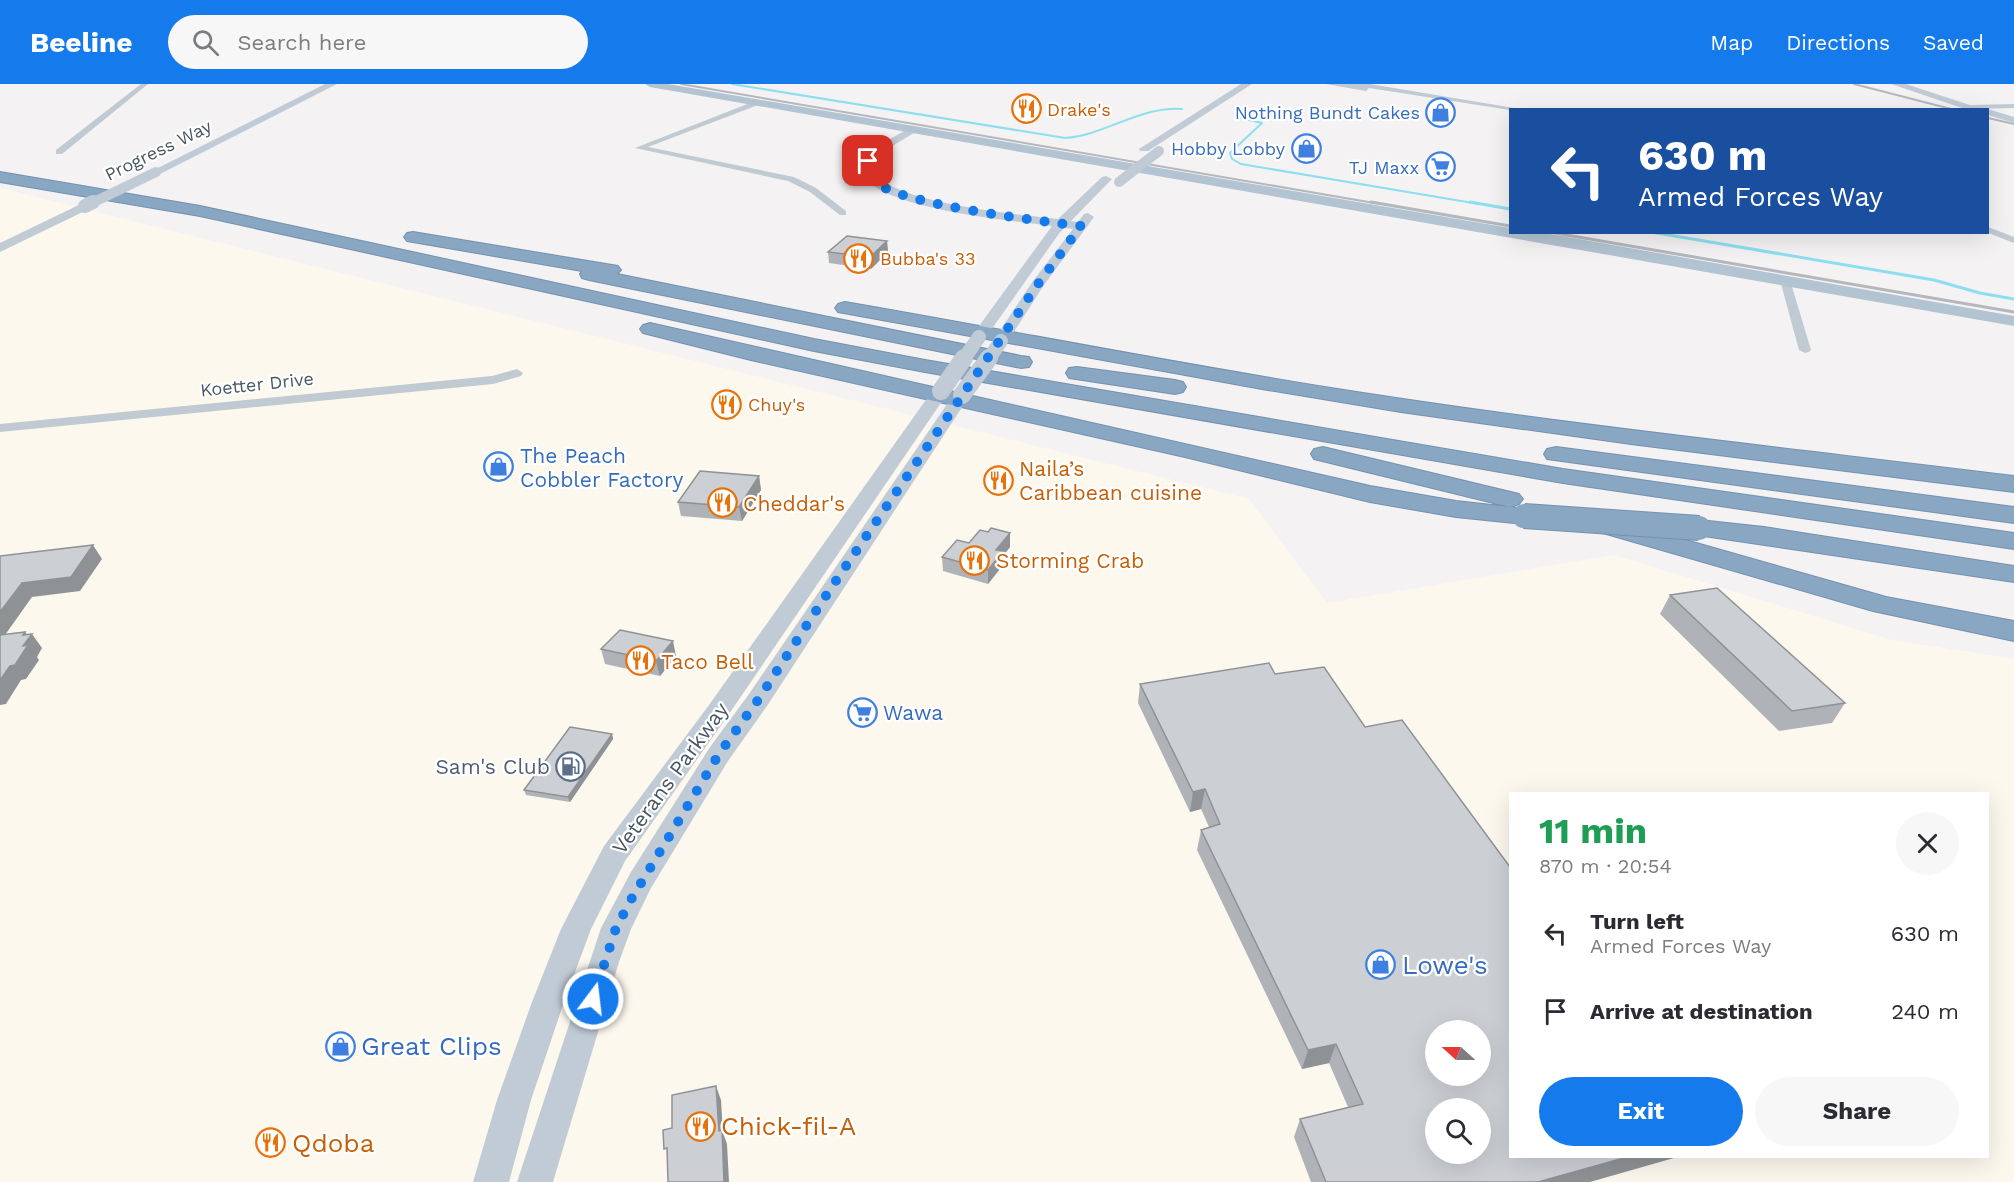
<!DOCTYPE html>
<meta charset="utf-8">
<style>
body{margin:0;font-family:"Work Sans",sans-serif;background:#f7f7f7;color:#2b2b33;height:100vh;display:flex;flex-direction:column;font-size:22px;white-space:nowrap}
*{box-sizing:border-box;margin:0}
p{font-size:20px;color:#7c7c81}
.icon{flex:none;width:33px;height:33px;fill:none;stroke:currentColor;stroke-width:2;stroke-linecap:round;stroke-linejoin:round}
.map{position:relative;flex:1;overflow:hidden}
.sheet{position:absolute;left:1509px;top:708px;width:480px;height:366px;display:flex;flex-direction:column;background:#fff;border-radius:0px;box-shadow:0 6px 24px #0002}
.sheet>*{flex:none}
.banner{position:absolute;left:1509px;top:24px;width:480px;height:126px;border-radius:0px;box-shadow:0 6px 24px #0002;background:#1a4fa0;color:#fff;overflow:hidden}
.needle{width:39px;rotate:291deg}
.controls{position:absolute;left:1425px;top:936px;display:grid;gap:12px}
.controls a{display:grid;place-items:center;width:66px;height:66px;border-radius:50%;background:#fff;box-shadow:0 6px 24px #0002;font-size:30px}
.pin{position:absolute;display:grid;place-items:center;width:51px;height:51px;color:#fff;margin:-26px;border-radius:12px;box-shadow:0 3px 9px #0006}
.me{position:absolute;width:66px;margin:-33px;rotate:15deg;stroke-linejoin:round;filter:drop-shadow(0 0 4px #0008)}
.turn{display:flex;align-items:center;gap:21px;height:126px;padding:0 30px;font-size:27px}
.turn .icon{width:78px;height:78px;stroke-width:2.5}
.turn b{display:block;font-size:42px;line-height:51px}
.round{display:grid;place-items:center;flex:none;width:63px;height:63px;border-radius:32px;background:#f7f7f7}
.summary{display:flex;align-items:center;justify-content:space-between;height:102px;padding:0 30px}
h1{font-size:36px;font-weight:700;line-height:45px;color:#1e9e55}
.action{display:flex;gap:12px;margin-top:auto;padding:12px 30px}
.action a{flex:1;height:69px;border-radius:36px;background:#157aec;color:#fff;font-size:24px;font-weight:700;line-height:69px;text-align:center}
.action a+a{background:#f7f7f7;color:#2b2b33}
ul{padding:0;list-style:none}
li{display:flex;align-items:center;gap:18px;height:78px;padding:0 30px}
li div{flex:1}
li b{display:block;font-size:22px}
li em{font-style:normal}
header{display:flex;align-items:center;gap:36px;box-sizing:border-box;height:84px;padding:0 30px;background:#157aec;color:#fff}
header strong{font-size:28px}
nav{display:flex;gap:33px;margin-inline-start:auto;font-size:21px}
.search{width:420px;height:54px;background:#f7f7f7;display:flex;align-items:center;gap:15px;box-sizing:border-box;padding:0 21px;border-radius:33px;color:#7c7c81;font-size:22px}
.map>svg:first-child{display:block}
.commercial{fill:#fdf8ee;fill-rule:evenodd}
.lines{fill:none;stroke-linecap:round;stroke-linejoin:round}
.stream-far1{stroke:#8ddff0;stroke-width:2}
.stream{stroke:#8ddff0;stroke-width:3}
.highway-casing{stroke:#7492ae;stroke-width:2}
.street{fill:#c0cad2;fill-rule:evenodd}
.secondary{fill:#c0cbd6;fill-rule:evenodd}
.primary{fill:#b2c3d1;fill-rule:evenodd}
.highway{fill:#89a7c2;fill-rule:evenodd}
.rail-far1{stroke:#b4b8bd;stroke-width:2}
.rail{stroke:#b4b8bd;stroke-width:3}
.highway-bridge-casing{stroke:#7492ae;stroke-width:26;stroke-linecap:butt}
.secondary-bridge-far2{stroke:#c0cbd6;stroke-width:10}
.secondary-bridge-far1{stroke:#c0cbd6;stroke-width:14}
.secondary-bridge{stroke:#c0cbd6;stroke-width:18}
.highway-bridge{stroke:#89a7c2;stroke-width:24}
.wall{fill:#afb3b7}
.shaded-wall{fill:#8f9295}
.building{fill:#ccd0d5;stroke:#8f9295;stroke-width:1.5;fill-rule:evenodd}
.route{stroke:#157aec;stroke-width:10;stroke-dasharray:0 18}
.labels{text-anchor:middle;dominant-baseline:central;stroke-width:4.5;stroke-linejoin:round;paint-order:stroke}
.far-food-label{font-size:18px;fill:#c56008;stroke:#fff;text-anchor:start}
.far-shop-label{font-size:18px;fill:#366cbe;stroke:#fff;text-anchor:end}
.far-street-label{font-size:18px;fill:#495761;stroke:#fff}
.shop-label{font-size:21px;fill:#366cbe;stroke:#fff;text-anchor:start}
.food-label{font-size:21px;fill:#c56008;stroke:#fff;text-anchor:start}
.service-label{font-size:21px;fill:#4e5e75;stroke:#fff;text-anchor:end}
.street-label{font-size:21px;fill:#495761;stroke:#fff}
.near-shop-label{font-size:26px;fill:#366cbe;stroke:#fff;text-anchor:start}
.near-food-label{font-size:26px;fill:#c56008;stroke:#fff;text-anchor:start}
</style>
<header>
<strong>Beeline</strong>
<div class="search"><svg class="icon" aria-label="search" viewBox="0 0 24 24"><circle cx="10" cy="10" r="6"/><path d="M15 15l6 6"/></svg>Search here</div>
<nav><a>Map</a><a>Directions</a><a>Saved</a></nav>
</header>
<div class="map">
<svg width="2014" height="1098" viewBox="0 0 2014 1098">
<rect width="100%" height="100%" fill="#f5f2f3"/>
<path class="commercial" d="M0 104 1249 415 1327 519 1614 471 1892 556 2014 575V1098H0ZM1510 710H1988V1072H1510ZM1436 946H1480V992H1436ZM1436 1024H1480V1070H1436Z"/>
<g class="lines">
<g class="stream-far1">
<path d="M732 0 1065 54C1106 51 1140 22 1182 25"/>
<polyline points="1236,33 1262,39 1230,69 1232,75 1241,80 1479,120"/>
</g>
<g class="stream">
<polyline points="1470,118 1510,125"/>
<polyline points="1651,148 1934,196 1980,209 2014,215"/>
</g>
<defs>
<g id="highway">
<polygon points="0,88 200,122 814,255 925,276 1563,385 2014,449 2014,465 1563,399 925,288 814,267 200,132 0,98"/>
<polygon points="413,148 612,181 618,182 621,186 617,190 1021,272 1029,273 1032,278 1029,283 1021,284 589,196 582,194 580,190 582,187 407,157 404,153 407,149"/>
<path d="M845 218C1007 246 1168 278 1331 304 1558 340 1786 364 2014 392V408L1631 360 1401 328 1262 305 838 228 835 224 838 220Z"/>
<polygon points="650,239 1370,402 1456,417 1510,423 1314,375 1311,370 1314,365 1323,363 1519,410 1523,415 1519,420 1510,423 1533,426 1537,432 1533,438 1524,440 1456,433 1370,418 1185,373 751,276 643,249 640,245 643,241"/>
<polygon points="1077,283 1175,296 1183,298 1186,303 1183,308 1175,310 1069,294 1066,289 1069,284"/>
<polygon points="1556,363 2014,423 2014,439 1547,375 1544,370 1547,365"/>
<polygon points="1605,433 1886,513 2014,537 2014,557 1873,527 1596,447 1592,441 1596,435"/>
<polygon points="1699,436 1764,443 2014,482 2014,498 1690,450 1686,444 1690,438"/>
</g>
</defs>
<use href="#highway" class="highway-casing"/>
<g class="street">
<polygon points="141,0 148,0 62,70 56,70 56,66"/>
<polygon points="1326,0 1370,0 1526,26 1510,26 1369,4 1366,7"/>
<polygon points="755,17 758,21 648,63 794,93 816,104 846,127 846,131 840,131 810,108 788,97 635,64"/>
<polygon points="2014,20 2014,24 1971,25 1967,23 1971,21"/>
<polygon points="1988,143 2014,153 2014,159 1986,148"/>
<polygon points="1785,193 1790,196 1811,266 1809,268 1805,269 1799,266 1780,196"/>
<polygon points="517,285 523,289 521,292 493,300 0,348 0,340 492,292"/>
</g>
<g class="secondary">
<polygon points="325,0 337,0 160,90 156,91 150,88"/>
<polygon points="1241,0 1252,0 1148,67 1140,67 1139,65"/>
<polygon points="1891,0 1906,0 1985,26 1968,26"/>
<polygon points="1988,25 2014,33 2014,39 1988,31 1986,26"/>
<path d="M913 42 917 43V47L876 72 872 87C895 120 1017 130 1058 135L1102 93 1106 92 1112 95 1071 137 1078 138 1084 130 1088 129 1094 133 1044 201 1006 260H996L993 257 1033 197 1073 145 1064 144 1058 151 984 256H974L971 253 1052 142C1005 136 909 127 872 101 867 98 864 92 860 87L867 68Z"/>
<polygon points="85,118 89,119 89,125 0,168 0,159"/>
<polygon points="941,302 949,307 727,633 625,777 591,845 564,918 531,1016 509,1098 473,1098 497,1016 532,918 561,845 604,762 709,621 935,303"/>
<polygon points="962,306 970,311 767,622 728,677 651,804 631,845 619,878 553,1098 517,1098 601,844 631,788 710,663 749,610 956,307"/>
</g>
<polygon class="primary" points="645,0 668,0 1510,144 1510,148 1539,148 2014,232 2014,242 650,3"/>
<use href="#highway" class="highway"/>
<g class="rail-far1">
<polyline points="681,0 1380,120"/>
<polyline points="1854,0 1955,26"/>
<polyline points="1988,34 2014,40"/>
</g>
<g class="rail">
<polyline points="1371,118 1510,142"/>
<polyline points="1549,148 2014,228"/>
</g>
<defs>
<polyline id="highway-bridge" points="1524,432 1699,444"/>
</defs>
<use href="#highway-bridge" class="highway-bridge-casing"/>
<g class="secondary-bridge-far2">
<polyline points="1119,98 1159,67"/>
<polyline points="90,120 156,88"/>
</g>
<g class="secondary-bridge-far1">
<polyline points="85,122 93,118"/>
<polyline points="963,276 979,253"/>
<polyline points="988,276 1001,257"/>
</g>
<g class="secondary-bridge">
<polyline points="941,307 964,274"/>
<polyline points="962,311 989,274"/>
</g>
<use href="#highway-bridge" class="highway-bridge"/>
</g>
<g class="wall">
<polygon points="887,157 888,168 871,185 829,179 828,168"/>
<polygon points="759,392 761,406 742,437 681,432 678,418"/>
<polygon points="969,459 1010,463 1003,472 1003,481 988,500 943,487 942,473"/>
<polygon points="1670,511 1845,619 1832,639 1779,647 1660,530"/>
<polygon points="601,565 676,572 660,592 605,580"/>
<polygon points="1275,590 1590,1098 1311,1098 1294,1053 1300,1035 1348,1023 1329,979 1302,985 1197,766 1201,746 1209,743 1201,725 1190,728 1138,619 1140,600"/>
<polygon points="612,650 613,655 570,718 526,711 524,706"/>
</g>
<g class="shaded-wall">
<polygon points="887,157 888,168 871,185 870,173"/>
<polygon points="759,392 761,406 742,437 739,423"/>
<polygon points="1010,449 1010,463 1003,472 1003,481 988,500 988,486 996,466"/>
<polygon points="93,461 102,475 80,507 32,513 0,558 0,528 22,499"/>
<polygon points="25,548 29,553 32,550 42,564 37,573 39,576 26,595 21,596 6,620 0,621 0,596 23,562 23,551"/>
<polygon points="673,557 676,572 660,592 656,577"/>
<polygon points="612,650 613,655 570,718 568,713"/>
<polygon points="1205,705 1201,725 1190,728 1193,708"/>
<polygon points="1336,960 1329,979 1302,985 1308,966"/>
<polygon points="716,1002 721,1016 723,1049 727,1060 729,1098 724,1098 719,1047"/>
<polygon points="1631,1072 1681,1072 1590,1098 1538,1098"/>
</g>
<g class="building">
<polygon points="847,152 887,157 870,173 828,168"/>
<polygon points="700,387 759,392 739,423 678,418"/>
<polygon points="991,444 1010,449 996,466 1003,467 988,486 942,473 957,456 969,459 980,446 988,448"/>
<polygon points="93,461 71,493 22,499 0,528 0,472"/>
<polygon points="1717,504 1845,619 1792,627 1670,511"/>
<polygon points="620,546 673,557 656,577 601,565"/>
<polygon points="25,548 23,551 32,550 23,562 28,561 15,581 10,582 0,596 0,551"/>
<path d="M1269 579 1275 590 1324 583 1365 643 1402 636 1510 783V1072H1631L1538 1098H1326L1300 1035 1363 1020 1336 960 1308 966 1201 746 1220 740 1205 705 1193 708 1140 600ZM1436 946H1480V992H1436ZM1436 1024H1480V1070H1436Z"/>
<polygon points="570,643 612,650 568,713 524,706"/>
<polygon points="716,1002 719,1047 722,1046 724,1098 668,1098 667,1064 664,1065 663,1046 672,1044 672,1011"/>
</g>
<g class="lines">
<path class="route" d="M593 915 616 844 632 814 719 670 758 616 829 507 1038 200 1081 142C1040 137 902 121 875 98 871 95 869 90 866 87L868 77"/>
</g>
<defs>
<symbol id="restaurant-ring" viewBox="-11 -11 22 22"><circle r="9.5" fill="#fff" stroke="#e8710a" stroke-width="1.5"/><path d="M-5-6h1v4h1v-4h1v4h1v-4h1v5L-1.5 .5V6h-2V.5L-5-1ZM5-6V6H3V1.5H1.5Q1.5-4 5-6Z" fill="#e8710a"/></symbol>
<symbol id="shop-ring" viewBox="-11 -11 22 22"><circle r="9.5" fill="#fff" stroke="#3f7fe0" stroke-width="1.5"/><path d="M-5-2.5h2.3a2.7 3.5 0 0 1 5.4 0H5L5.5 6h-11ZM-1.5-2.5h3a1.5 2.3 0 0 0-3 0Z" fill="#3f7fe0"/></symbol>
<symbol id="supermarket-ring" viewBox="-11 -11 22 22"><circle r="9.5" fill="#fff" stroke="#3f7fe0" stroke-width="1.5"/><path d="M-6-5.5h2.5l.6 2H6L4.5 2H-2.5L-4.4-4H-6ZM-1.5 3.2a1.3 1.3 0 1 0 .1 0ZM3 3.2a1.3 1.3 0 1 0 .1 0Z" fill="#3f7fe0"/></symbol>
<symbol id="fuel-ring" viewBox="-11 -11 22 22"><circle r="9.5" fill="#fff" stroke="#5c6f8a" stroke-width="1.5"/><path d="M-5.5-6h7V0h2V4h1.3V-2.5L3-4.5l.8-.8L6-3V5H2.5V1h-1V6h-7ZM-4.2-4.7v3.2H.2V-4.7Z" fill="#5c6f8a"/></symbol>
</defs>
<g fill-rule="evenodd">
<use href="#restaurant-ring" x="1010" y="8" width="33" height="33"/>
<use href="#shop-ring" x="1424" y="12" width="33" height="33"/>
<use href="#shop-ring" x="1290" y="48" width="33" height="33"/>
<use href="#supermarket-ring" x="1424" y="66" width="33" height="33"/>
<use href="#restaurant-ring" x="842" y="158" width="33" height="33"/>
<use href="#restaurant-ring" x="710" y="304" width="33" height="33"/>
<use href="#shop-ring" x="482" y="366" width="33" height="33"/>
<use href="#restaurant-ring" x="982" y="380" width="33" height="33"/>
<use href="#restaurant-ring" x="706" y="402" width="33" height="33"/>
<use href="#restaurant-ring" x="958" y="460" width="33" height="33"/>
<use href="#restaurant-ring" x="624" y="560" width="33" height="33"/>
<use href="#supermarket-ring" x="846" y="612" width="33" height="33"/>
<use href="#fuel-ring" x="554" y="666" width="33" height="33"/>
<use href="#shop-ring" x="1364" y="864" width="33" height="33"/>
<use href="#shop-ring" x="324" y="946" width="33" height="33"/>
<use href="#restaurant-ring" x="684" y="1026" width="33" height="33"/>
<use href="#restaurant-ring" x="254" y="1042" width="33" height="33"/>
</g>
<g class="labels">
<g class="far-food-label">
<text x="1047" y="25">Drake's</text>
<text x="880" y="174">Bubba's 33</text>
<text x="748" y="320">Chuy's</text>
</g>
<g class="far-shop-label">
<text x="1420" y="28">Nothing Bundt Cakes</text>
<text x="1285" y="64">Hobby Lobby</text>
<text x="1419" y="83">TJ Maxx</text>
</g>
<g class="far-street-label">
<text transform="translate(158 66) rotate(-26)">Progress Way</text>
<text transform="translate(257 300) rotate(-6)">Koetter Drive</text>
</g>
<g class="shop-label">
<text x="520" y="371">The Peach<tspan x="520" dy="24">Cobbler Factory</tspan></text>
<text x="883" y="628">Wawa</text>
</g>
<g class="food-label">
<text x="1019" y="384">Naila’s<tspan x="1019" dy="24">Caribbean cuisine</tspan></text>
<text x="743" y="419">Cheddar's</text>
<text x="996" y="476">Storming Crab</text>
<text x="661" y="577">Taco Bell</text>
</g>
<g class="service-label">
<text x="550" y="682">Sam's Club</text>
</g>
<g class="street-label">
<text transform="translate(670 694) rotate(-54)">Veterans Parkway</text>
</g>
<g class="near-shop-label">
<text x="1402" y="881">Lowe's</text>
<text x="361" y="962">Great Clips</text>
</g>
<g class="near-food-label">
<text x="721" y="1042">Chick-fil-A</text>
<text x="292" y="1059">Qdoba</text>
</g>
</g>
</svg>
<div class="controls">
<a><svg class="needle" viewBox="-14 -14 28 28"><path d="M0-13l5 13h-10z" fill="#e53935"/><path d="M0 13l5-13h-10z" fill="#7c7c81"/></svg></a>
<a><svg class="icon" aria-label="search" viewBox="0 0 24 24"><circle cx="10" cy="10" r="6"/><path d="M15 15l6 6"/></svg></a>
</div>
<div class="pin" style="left:868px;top:77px;background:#d93025"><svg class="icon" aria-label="arrive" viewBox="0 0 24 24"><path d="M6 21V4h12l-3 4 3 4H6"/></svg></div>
<svg class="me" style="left:593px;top:915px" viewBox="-20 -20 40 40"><circle r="17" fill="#157aec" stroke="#fff" stroke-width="3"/><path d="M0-11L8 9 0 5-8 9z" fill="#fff"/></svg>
<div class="banner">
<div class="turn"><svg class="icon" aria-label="left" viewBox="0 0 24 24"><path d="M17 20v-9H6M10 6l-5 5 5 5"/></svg><div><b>630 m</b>Armed Forces Way</div></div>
</div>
<section class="sheet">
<div class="summary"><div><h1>11 min</h1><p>870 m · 20:54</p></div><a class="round"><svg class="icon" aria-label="close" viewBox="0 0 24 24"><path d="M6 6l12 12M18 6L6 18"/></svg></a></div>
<ul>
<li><svg class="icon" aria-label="left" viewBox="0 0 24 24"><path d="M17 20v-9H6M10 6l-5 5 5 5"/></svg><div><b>Turn left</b><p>Armed Forces Way</p></div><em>630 m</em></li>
<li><svg class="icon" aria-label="arrive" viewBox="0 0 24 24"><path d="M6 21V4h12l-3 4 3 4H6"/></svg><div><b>Arrive at destination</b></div><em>240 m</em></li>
</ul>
<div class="action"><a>Exit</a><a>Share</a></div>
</section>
</div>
